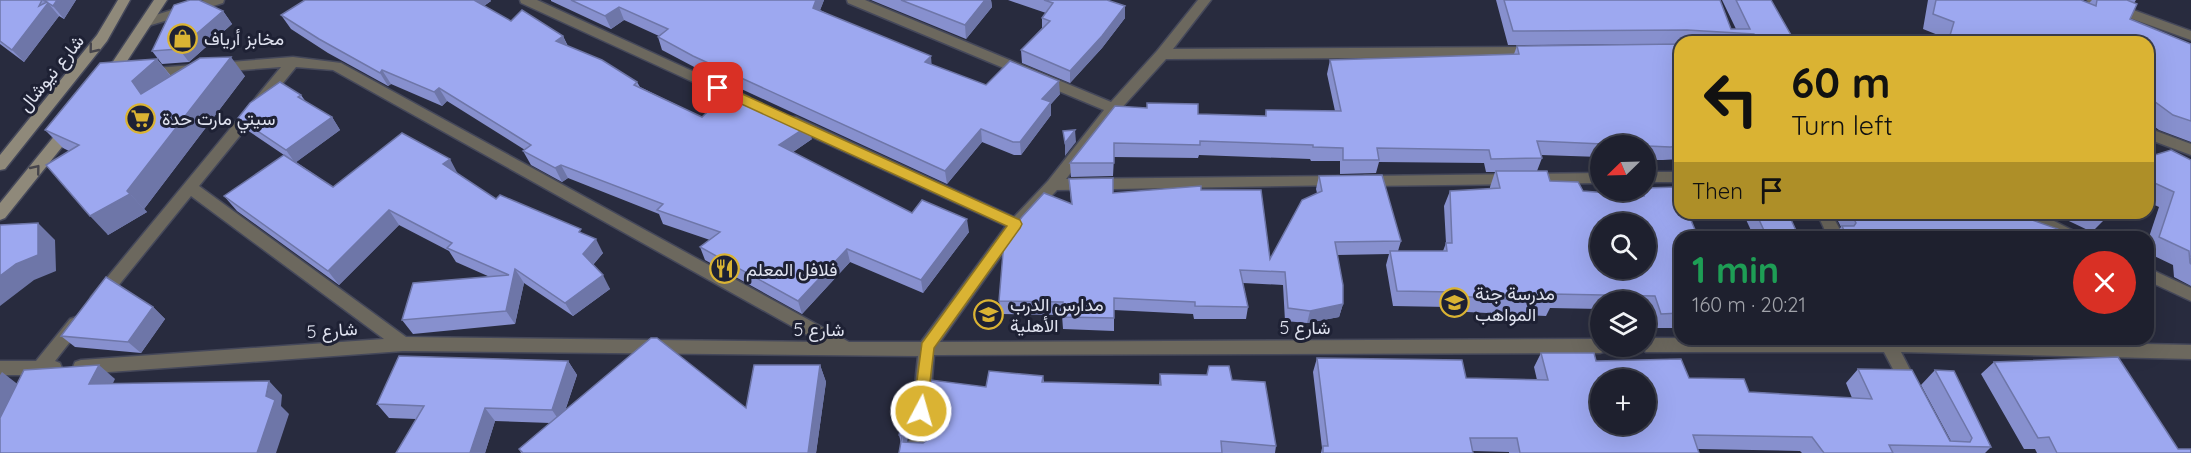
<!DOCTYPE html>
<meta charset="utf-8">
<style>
body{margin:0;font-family:Quicksand,Vazirmatn,sans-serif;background:#262836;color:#f1f3f6;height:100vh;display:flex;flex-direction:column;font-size:22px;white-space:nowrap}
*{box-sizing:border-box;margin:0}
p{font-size:20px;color:#a1a3aa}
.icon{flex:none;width:33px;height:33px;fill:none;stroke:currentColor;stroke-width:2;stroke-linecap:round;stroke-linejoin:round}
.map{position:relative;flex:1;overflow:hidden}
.panel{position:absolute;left:1674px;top:231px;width:480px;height:114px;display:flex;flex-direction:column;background:#1e202e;border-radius:18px;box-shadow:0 6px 24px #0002,0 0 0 2px #3c3e4a}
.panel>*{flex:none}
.banner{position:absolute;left:1674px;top:36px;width:480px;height:183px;border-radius:18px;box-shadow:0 6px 24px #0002,0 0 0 2px #3c3e4a;background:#dab333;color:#111;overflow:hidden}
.needle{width:39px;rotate:247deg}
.fabs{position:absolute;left:1590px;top:135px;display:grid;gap:12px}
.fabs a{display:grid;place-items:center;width:66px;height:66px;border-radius:50%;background:#1e202e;box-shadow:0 6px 24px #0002,0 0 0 2px #3c3e4a;font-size:30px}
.pin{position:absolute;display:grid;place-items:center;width:51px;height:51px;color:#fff;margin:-26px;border-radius:12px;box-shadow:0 3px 9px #0006}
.me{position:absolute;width:66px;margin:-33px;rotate:6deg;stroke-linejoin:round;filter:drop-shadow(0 0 4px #0008)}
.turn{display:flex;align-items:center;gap:21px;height:126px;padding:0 18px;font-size:27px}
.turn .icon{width:78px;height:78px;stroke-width:2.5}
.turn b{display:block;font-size:42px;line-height:51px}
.then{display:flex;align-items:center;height:57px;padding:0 18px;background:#0003;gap:12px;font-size:22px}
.round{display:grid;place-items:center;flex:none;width:63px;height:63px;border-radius:32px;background:#262836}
.summary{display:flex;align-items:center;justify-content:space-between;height:102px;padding:0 18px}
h1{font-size:36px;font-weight:700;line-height:45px;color:#1e9e55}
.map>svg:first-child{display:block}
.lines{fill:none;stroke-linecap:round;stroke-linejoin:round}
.street-casing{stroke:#45485a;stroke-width:3}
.secondary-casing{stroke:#45485a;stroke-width:3}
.street{fill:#6c685e;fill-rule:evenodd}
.secondary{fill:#8f897a;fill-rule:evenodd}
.wall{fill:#8790ce}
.shaded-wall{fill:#6e76a8}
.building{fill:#9da8f0;stroke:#6e76a8;stroke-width:1.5;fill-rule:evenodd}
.oneway{stroke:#46454c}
.route{fill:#dab333;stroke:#8e7421;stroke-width:1.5}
.labels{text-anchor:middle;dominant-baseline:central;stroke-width:6;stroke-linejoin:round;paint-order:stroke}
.poi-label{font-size:18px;fill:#dfe2ef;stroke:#1e2134;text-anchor:start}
.street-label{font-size:18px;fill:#dfe2ef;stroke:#1e2134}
</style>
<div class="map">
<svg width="2191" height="453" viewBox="0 0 2191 453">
<rect width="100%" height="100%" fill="#282b3e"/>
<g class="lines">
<defs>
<g id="street">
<polygon points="204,0 224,0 223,3 148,26 142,22 143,19"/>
<polygon points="520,0 537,0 749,97 751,100 744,105 739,103 521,3"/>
<path d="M847 0H865L1111 102 1157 51 1198 0H1211L1173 49 1534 47 1541 52 1534 57 1166 59 1118 112 1066 179 1338 176 1343 177 1345 181 1343 185 1057 190 1021 228 940 342 1600 339V346H1608L1606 351 1600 353 934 355 926 453H908L918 356 403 351 81 374 75 372 73 367 75 362 81 360 384 339 191 196 105 302 99 303 93 302 91 297 281 67 148 77 141 72 143 69 293 57 341 63 849 342H921L1006 226 786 125 784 121 786 117H796L1014 217 1048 181 1104 110 848 3ZM296 67 333 70 820 342 406 337 199 186Z"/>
<polygon points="2087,0 2106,0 2191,31 2191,40 2088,3"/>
<polygon points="2148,128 2191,144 2191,155 2148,139"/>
<rect x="1646" y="172" width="34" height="10"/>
<polygon points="1600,173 1600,183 1365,186 1360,185 1358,181 1360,177 1365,176"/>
<polygon points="1817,213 1831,213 1844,237 1828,237"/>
<polygon points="2018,213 2038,213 2078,233 2081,237 2059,237 2020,217"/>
<polygon points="2148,268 2191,288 2191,301 2148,281"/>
<polygon points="76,317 82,319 84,324 55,361 60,363 62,368 60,373 44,375 36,380 29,375 0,375 0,361 36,361 70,319"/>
<polygon points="1646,338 1923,339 2191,345 2191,359 1901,352 1919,387 1917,392 1911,394 1905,392 1884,352 1646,352 1639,346 1646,346"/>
</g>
<g id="secondary">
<polygon points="118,0 130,0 107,41 5,169 0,170 0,155 97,35"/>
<polygon points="154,0 167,0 114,81 104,81 102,78"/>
<polygon points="69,123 74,124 76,128 74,132 5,218 0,220 0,203 64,124"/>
</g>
</defs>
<use href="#street" class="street-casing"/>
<use href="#secondary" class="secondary-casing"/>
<use href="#street" class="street"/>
<use href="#secondary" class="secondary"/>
</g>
<g class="wall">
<polygon points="0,0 76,0 64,19 59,16 24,62 0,44"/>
<polygon points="305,0 490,0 491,1 484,6 511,21 563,36 568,46 637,82 640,87 702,117 812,139 793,152 912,213 969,232 923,293 850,262 802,314 705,260 700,247 710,240 663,224 659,214 568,178 562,182 531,165 523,151 525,150 447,101 442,106 391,84 388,86 328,53 291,29 281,15"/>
<polygon points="551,0 824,0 820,10 932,65 986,85 1060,94 1051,104 1051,115 1021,155 1014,155 982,142 947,184 698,69 662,50 658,37 659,36 624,20 611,29 551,1"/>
<polygon points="871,0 991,0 992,7 966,39"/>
<polygon points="1008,0 1107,0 1125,6 1125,18 1102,48 1070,83 1022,63 1021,50 1042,28 1042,18 1046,13"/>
<polygon points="1496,0 1720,0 1731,29 1736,29 1722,0 1771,0 1795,42 1680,42 1680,44 1508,45"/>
<polygon points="1928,0 2081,0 2089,3 2092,0 2136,0 2134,3 2130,19 2191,44 2191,142 2159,130 2148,122 2148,42 1942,42 1943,37 1923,29"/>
<polygon points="223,11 232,24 189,62 162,64 152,51"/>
<polygon points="1680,44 1680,159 1663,160 1646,160 1646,146 1600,146 1600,157 1541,155 1542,158 1537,171 1550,181 1583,191 1638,196 1641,190 1646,190 1680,237 1680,328 1652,328 1646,310 1646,302 1600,302 1600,309 1550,308 1546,316 1448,311 1448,307 1393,306 1386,265 1389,254 1337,255 1343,304 1339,317 1307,323 1285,321 1283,285 1243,283 1248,307 1246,319 1194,319 1193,314 1114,310 1114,331 1063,329 1062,315 1001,314 999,301 1071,203 1069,179 1113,193 1201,190 1270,259 1317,193 1316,189 1319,176 1401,241 1398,251 1443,251 1446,243 1444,206 1450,191 1490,189 1490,187 1495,172 1486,172 1484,163 1379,162 1376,173 1340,174 1340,161 1311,161 1310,159 1199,155 1198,158 1114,157 1113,176 1071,177 1070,163 1147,108 1198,114 1265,116 1266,110 1335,111 1327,74 1330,60 1514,54 1517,46"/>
<polygon points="157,59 171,76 245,76 144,209 147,212 108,235 69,151 63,148 45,130"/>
<polygon points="301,95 306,102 332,117 340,130 296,162 333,187 458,174 496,199 583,234 603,253 593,265 610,289 573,316 524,283 515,324 413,334 402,320 490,277 456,262 449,251 399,225 339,285 237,211 224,196 284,155 247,130 238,118"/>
<polygon points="2148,157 2191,160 2191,286 2174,277 2173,265 2148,253 2148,240 2159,207 2148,202"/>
<polygon points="1743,213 1788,213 1799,237 1754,237"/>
<polygon points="1834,213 2012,213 2063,237 1833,237 1841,227"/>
<polygon points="2052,213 2108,213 2106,218 2092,232"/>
<polygon points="153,307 165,319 141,353 75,347 61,336"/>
<polygon points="1541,353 1596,361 1689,378 1749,392 1852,398 1846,383 1858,369 1951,441 1921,385 1935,370 1991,447 1985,453 1802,453 1800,451 1698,449 1699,453 1509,453 1509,452 1472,451 1473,453 1321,453 1322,448 1313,372 1317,358 1466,378 1537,380 1534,367"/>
<polygon points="568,361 577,375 565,411 746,408 820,365 826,382 816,453 521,453 519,449 550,423 495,421 485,453 396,453 416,419 389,418 377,404"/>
<polygon points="1994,362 2178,449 2191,453 2037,453 2035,449 2024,449 1981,374"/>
<polygon points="1160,374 1232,380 1276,446 1275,453 899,453 901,443 899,435 909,422 907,443 923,443 986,387 1043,376 1044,382 1159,385"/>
</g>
<g class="shaded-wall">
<polygon points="57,0 76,0 64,19 53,6"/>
<polygon points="470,0 490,0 491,1 476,11"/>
<polygon points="816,0 824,0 816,21 813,8"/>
<polygon points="985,0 991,0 992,7 966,39 965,25"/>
<polygon points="48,3 59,16 24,62 12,50"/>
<polygon points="1125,6 1125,18 1102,48 1070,83 1070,71"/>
<polygon points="619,7 624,20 611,29 605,16"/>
<polygon points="223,11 232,24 189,62 179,49"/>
<polygon points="563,36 569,50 556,41"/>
<polygon points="931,56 932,69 925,62"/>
<polygon points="231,57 245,76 144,209 127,191"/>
<polygon points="157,59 172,78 141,94 132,81"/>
<polygon points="382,70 391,84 388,86 380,73"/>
<polygon points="1059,81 1060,94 1051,104 1051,115 1021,155 1020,142 1042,99"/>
<polygon points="439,88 447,101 442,106 434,92"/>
<polygon points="332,117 340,130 295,163 286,150"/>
<polygon points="808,126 812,139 783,159 779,145"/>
<polygon points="981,129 982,142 947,184 945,171"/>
<polygon points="1075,130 1076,142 1065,156 1065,143"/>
<polygon points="450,159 458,174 443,164"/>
<polygon points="561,165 568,178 562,182 555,168"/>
<polygon points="130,194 147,212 108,235 90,216"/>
<polygon points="389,210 399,225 339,285 328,271"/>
<polygon points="967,219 969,232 923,293 921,280"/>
<polygon points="38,223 55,240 56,271 34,280 0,306 0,276"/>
<polygon points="596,239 603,253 590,268 583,254"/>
<polygon points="847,249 850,262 802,314 798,301"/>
<polygon points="515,269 524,283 515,324 506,311"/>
<polygon points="603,275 610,289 573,316 565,303"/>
<polygon points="1343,304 1339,317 1307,323 1310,311"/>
<polygon points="153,307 165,319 141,353 128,342"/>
<polygon points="568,361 577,375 561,423 552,410"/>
<polygon points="99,365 115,379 106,398 89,384"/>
<polygon points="820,365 826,382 816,453 808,453"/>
<polygon points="2,372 20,386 0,426 0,375"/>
<polygon points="269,381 282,395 281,406 289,414 276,453 257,453"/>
<polygon points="485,408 495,421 485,453 470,453"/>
<polygon points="906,409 909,422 906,453 903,442"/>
</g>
<g class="building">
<polygon points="0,0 42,0 39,6 47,2 43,0 57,0 53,6 48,3 12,50 0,41"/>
<polygon points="190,0 199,0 223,11 179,49 152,51 174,5"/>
<polygon points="305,0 474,0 511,21 522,10 563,36 556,41 602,60 637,82 634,85 702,117 730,90 808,126 779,145 912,213 922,200 967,219 921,280 847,249 798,301 700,247 720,232 657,210 663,204 561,165 555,168 523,151 531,145 439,88 434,92 382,70 380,73 319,39 281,15"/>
<polygon points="571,0 816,0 813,8 931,56 925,62 986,85 1010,61 1059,81 1042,99 1051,102 1020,142 1013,142 981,129 945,171 693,56 658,37 668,29 619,7 605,16"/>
<polygon points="901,0 985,0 965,25"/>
<polygon points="1044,0 1107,0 1125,6 1102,36 1070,71 1021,50 1050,21 1042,18 1053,3"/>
<polygon points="1504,0 1720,0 1731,29 1750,29 1736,0 1771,0 1795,42 1758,42 1754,34 1687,30 1513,31"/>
<polygon points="1936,0 2081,0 2096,6 2097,0 2127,0 2137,4 2130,19 2191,44 2191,121 2173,115 2151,99 2148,107 2148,42 1948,42 1954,22 1933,14"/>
<polygon points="1680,44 1680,146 1670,147 1537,141 1542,158 1491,159 1489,150 1377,148 1379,160 1343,160 1343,148 1313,147 1313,145 1200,141 1200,145 1114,143 1114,163 1070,163 1115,106 1147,108 1147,103 1198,104 1198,114 1266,116 1266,110 1341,111 1330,60 1519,54 1517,46"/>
<polygon points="231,57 127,191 130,194 90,216 46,165 79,145 45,130 100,63 157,59 132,81 141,94 200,58"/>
<polygon points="280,82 301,95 298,97 332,117 286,150 238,118 250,103"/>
<polygon points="1075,130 1065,143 1063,131"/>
<polygon points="402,133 450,159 443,164 496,199 500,195 581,229 579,232 596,239 583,254 603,275 565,303 515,269 506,311 402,320 413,283 509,275 447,248 452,243 389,210 328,271 224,196 284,155 333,187"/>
<polygon points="2171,150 2191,160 2191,264 2190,263 2189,251 2159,237 2174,192 2148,180 2148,157"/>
<path d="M1496 171H1547L1550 181 1578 182 1583 191 1644 196 1642 190H1646V188L1677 187 1680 193V213H1688L1698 237H1680V313L1661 314 1655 296 1552 294 1553 302 1454 296 1453 292 1397 291 1390 251H1447L1446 243H1452L1450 191 1500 188ZM1600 224H1646V268H1600Z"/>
<polygon points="1382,175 1401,241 1335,242 1343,285 1343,304 1310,311 1288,308 1285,272 1240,270 1248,307 1195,306 1195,302 1114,298 1114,318 1062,317 1063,302 999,301 1004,241 1022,217 1044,193 1072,204 1069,179 1113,178 1113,193 1201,186 1201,190 1261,190 1270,259 1302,200 1322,191 1319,176"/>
<polygon points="1756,213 1788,213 1799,237 1767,237"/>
<polygon points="1851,213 2012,213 2058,229 2063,237 1956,237 1954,232 1902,232 1904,237 1847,237 1842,226 1854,226 1856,223"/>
<polygon points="2097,213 2108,213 2106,218"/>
<polygon points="38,223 38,255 16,264 0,276 0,225"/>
<polygon points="106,277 153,307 128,342 61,336"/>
<polygon points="651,338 657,338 746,408 754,365 820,365 808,453 523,453 519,449"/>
<path d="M1541 353H1594L1596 361 1681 359 1689 378 1744 379 1749 392 1872 399 1858 369 1912 370 1950 441 1970 442 1972 438 1935 370 1954 371 1991 447 1889 445 1893 453H1824L1812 437 1693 435 1699 453H1520L1517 438H1470L1473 453H1323V446H1328L1317 358 1462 360 1466 378 1548 380ZM1600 380H1646V424H1600Z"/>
<polygon points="399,356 568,361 552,410 485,408 470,453 396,453 424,406 377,404"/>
<polygon points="2118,357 2178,449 2191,449 2191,453 2057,453 2049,437 2038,438 1994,362"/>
<polygon points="99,365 89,384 269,381 266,396 275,400 257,453 0,453 0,418 24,370"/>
<polygon points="1209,366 1229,366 1232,380 1265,382 1276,446 1221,441 1222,453 899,453 902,436 899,435 906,409 903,442 923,443 926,441 931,380 986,387 989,371 1043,376 1042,382 1161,385 1160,374 1207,375"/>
</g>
<defs><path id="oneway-chevron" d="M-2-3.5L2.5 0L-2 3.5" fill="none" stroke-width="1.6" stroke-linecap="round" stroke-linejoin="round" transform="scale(1.5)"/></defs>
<g class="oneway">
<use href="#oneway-chevron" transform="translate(93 49) rotate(129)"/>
<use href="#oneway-chevron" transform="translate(36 169) rotate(-51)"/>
</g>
<polygon class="route" points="718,83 1020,220 1022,224 1020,228 934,348 926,415 921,417 915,415 913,411 922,343 1007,226 713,91 712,88 713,85"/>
<defs>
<symbol id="shop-ring" viewBox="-11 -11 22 22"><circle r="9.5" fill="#1e2134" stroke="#dab333" stroke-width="1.5"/><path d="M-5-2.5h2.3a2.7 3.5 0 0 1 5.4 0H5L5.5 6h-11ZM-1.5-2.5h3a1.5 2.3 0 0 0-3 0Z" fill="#dab333"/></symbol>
<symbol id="supermarket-ring" viewBox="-11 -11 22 22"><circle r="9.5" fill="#1e2134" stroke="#dab333" stroke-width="1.5"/><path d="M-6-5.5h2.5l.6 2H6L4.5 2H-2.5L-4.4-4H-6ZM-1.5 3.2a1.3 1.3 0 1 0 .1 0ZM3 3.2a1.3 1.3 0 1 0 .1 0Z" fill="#dab333"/></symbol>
<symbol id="restaurant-ring" viewBox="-11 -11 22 22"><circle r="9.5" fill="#1e2134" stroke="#dab333" stroke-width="1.5"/><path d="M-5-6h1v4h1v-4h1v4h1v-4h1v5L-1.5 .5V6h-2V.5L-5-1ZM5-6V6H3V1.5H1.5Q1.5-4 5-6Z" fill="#dab333"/></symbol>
<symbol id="school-ring" viewBox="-11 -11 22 22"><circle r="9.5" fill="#1e2134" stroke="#dab333" stroke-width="1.5"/><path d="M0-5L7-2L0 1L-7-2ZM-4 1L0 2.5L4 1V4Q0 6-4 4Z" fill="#dab333"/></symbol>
</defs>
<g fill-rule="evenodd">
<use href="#shop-ring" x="166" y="22" width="33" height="33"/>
<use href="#supermarket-ring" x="124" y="102" width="33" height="33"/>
<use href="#restaurant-ring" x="708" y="252" width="33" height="33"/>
<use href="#school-ring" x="1438" y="286" width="33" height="33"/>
<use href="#school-ring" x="972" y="298" width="33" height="33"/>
</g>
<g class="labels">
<g class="poi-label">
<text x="204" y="38">مخابز أرياف</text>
<text x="162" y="118">سيتي مارت حدة</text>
<text x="746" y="269">فلافل المعلم</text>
<text x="1475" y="293">مدرسة جنة<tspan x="1475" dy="21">المواهب</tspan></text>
<text x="1010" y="304">مدارس الدرب<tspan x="1010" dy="21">الأهلية</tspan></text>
</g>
<g class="street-label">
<text transform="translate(51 73) rotate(-51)">شارع نيوشال</text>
<text x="1305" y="327">شارع 5</text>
<text x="819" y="329">شارع 5</text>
<text transform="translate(332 330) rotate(-4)">شارع 5</text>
</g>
</g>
</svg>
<div class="fabs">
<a><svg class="needle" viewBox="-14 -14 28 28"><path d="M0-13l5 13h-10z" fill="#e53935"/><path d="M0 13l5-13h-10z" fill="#a1a3aa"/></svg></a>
<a><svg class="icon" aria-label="search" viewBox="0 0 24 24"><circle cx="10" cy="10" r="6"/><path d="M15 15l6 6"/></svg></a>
<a><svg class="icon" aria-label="layers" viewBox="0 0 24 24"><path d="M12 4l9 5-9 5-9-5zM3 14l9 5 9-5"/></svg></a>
<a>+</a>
</div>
<div class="pin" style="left:718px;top:88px;background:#d93025"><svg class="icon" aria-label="arrive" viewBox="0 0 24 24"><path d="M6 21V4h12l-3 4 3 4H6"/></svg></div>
<svg class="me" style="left:921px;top:411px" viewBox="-20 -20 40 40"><circle r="17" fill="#dab333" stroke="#fff" stroke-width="3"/><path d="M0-11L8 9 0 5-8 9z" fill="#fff"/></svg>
<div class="banner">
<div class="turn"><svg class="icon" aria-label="left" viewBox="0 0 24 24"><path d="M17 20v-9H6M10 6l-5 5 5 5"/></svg><div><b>60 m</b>Turn left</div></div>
<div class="then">Then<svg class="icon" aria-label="arrive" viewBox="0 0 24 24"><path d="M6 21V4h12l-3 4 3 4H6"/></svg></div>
</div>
<section class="panel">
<div class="summary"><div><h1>1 min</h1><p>160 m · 20:21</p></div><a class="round" style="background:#d93025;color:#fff"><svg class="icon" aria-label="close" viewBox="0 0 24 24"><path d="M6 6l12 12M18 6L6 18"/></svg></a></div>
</section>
</div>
